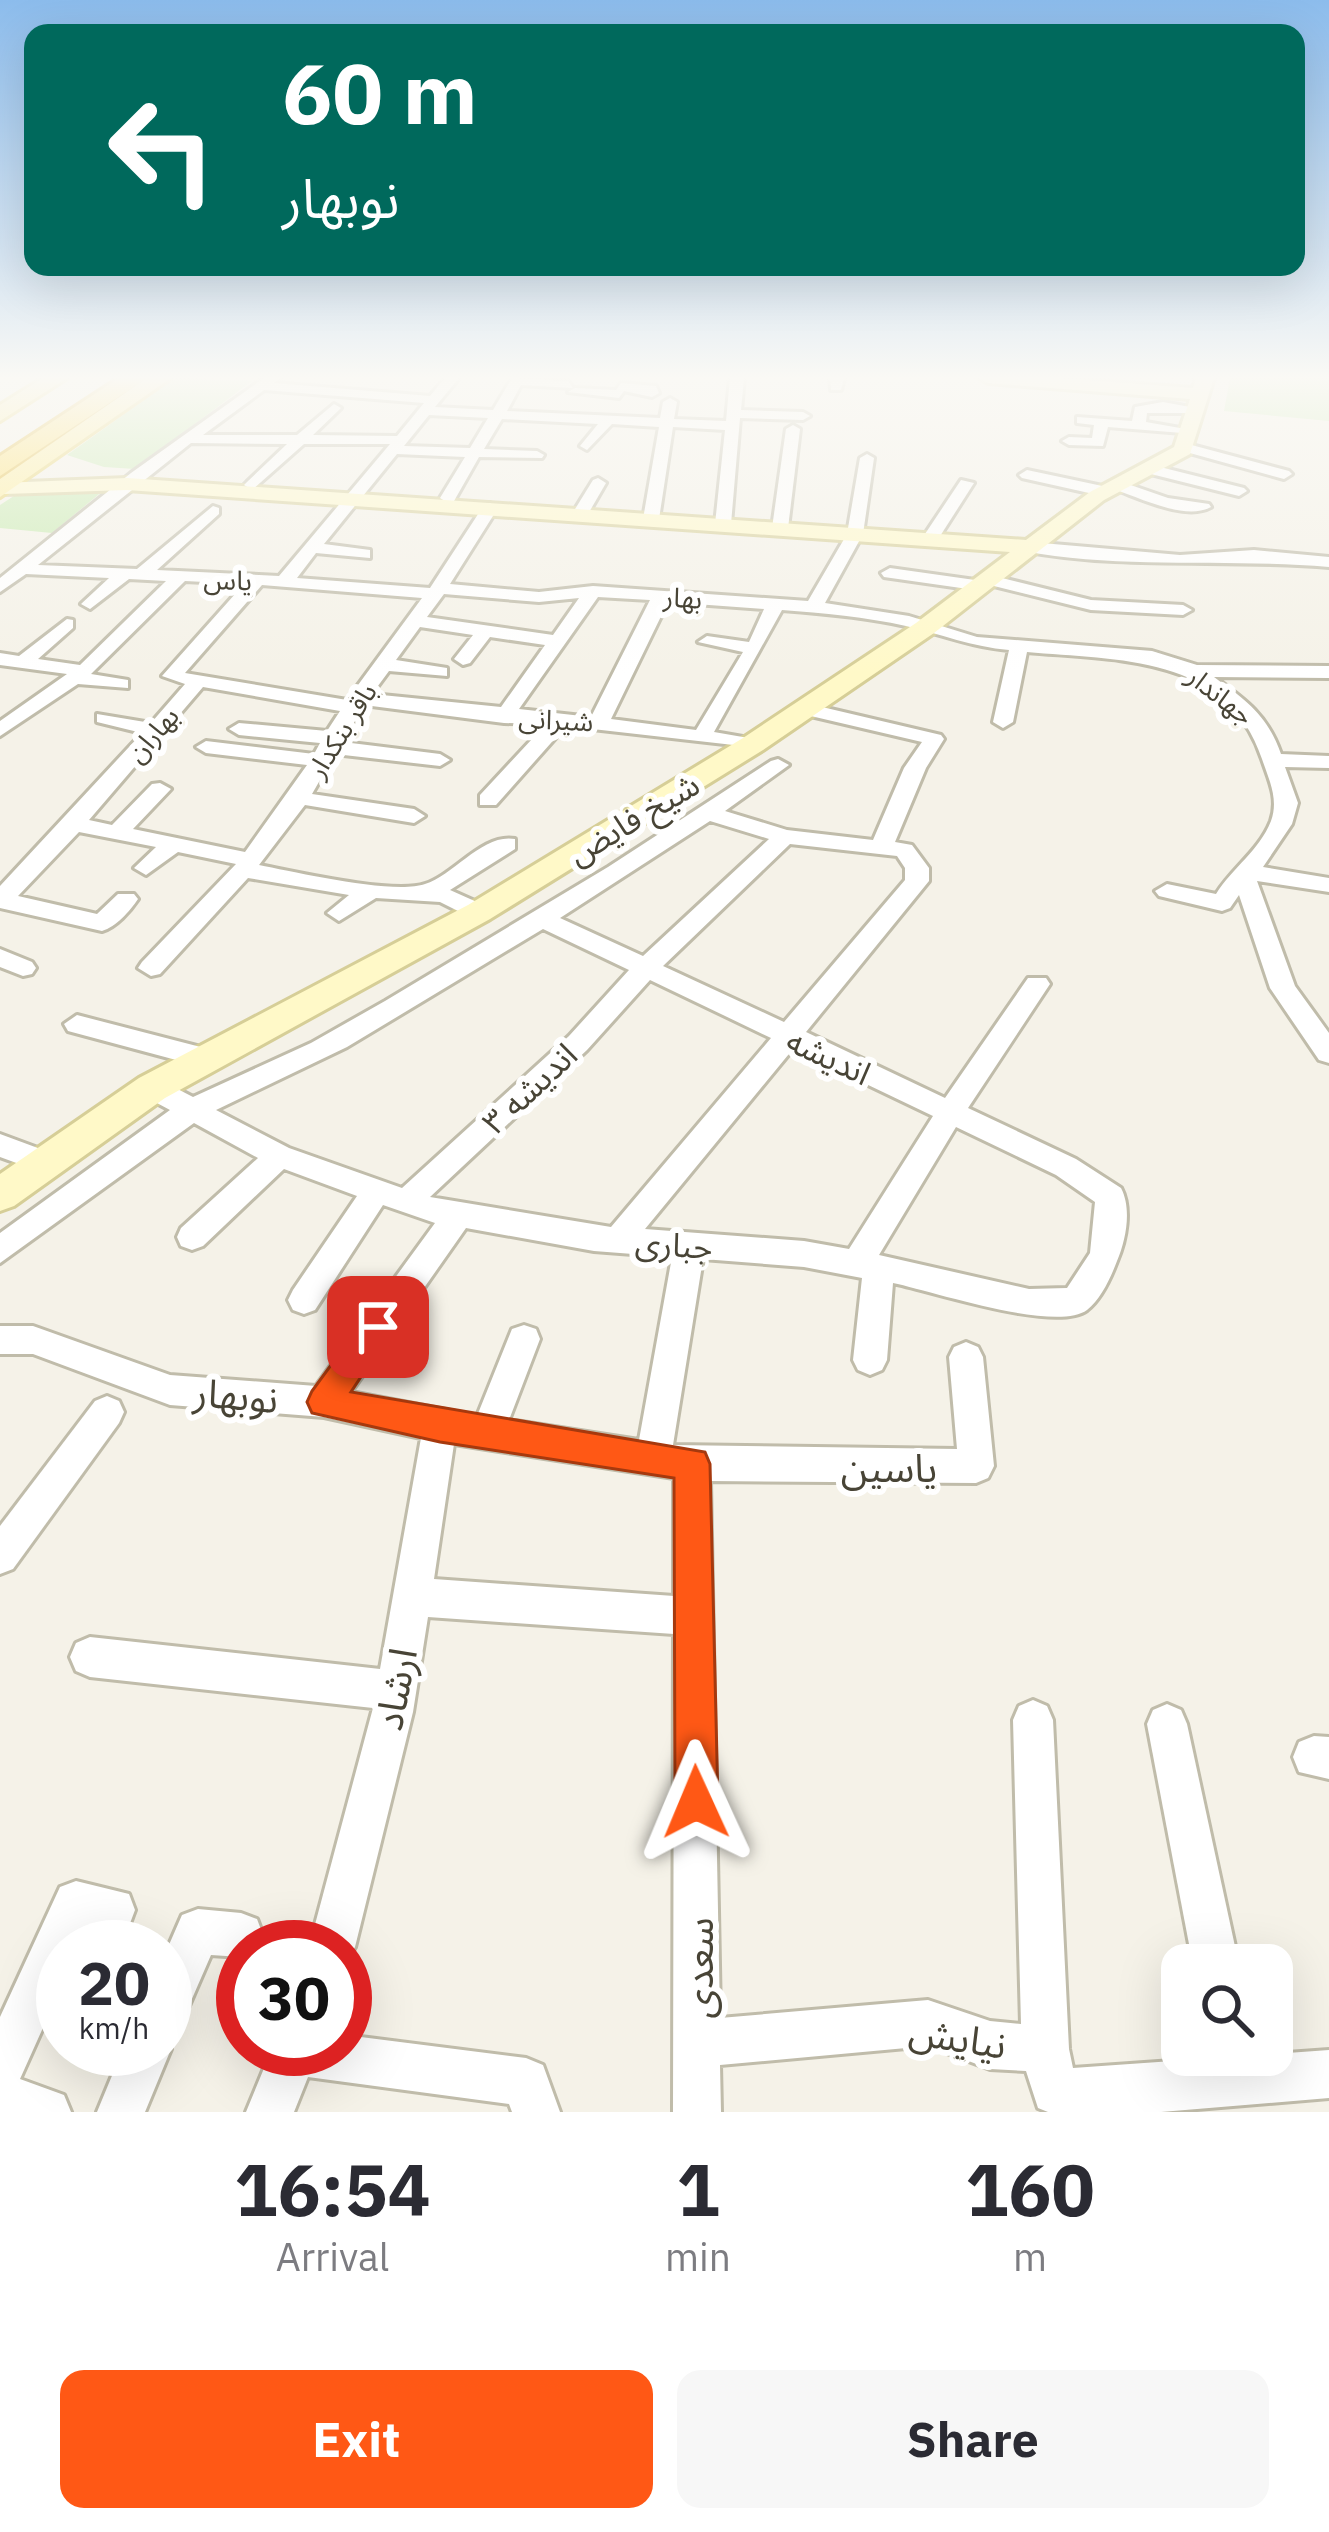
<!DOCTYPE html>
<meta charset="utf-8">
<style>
body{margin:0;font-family:"IBM Plex Sans","Noto Sans Arabic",sans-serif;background:#f7f7f7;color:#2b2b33;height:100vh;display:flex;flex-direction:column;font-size:45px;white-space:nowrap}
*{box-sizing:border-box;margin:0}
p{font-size:39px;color:#7c7c81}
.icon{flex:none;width:66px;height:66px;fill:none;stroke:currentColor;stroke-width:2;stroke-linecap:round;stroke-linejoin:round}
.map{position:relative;height:2112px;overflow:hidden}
.sheet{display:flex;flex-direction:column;background:#fff;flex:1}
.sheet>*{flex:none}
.top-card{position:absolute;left:24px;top:24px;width:1281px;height:252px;border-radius:24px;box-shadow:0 12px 48px #0002;background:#00695c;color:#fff;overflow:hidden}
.tools{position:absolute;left:1161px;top:1944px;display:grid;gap:24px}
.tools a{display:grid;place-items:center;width:132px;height:132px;border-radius:24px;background:#fff;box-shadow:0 12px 48px #0002;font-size:60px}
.speed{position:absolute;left:36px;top:1920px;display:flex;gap:24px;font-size:60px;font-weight:700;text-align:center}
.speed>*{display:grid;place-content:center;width:156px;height:156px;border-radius:50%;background:#fff;box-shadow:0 12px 48px #0002;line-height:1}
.speed small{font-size:30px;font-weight:400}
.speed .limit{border:18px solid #d22;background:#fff;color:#111}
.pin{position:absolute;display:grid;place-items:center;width:102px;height:102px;color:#fff;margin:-51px;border-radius:24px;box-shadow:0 6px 18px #0006}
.me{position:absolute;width:132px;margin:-66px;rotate:359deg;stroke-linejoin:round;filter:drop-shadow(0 0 9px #0008)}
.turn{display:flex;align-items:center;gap:42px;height:252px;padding:0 60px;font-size:54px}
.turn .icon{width:156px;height:156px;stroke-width:2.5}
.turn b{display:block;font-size:84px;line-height:102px}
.eta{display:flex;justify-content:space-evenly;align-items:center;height:204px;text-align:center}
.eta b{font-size:72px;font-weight:700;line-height:84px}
.cta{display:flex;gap:24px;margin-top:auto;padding:24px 60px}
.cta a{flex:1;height:138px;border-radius:24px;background:#ff5815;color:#fff;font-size:48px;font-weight:700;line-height:138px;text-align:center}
.cta a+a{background:#f7f7f7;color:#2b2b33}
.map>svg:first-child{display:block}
.green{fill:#c8eab0}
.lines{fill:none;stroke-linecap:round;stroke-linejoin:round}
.street-casing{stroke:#c0bcaa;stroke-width:6}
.secondary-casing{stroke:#d6ce97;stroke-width:6}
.primary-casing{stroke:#e8d263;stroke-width:6}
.highway-casing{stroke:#e3ba34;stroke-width:6}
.street{fill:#fff;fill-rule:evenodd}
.secondary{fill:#fff9c8;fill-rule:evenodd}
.primary{fill:#ffef97;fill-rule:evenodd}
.highway{fill:#ffe169;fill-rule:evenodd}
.route{fill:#ff5815;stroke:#a6390e;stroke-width:3}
.labels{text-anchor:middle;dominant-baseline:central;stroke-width:12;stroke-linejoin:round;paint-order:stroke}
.far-street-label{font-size:27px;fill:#484436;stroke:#fff}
.street-label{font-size:33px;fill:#484436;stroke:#fff}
.near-street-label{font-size:39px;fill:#484436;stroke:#fff}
</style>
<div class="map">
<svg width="1329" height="2112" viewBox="0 0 1329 2112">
<rect width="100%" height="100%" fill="#f5f2e8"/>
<g class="green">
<polygon points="175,378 252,381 135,469 104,467 67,455"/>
<polygon points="1230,378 1329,378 1329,421 1224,411"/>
<polygon points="104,490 52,533 0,528 0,505 20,492"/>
</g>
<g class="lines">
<defs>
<g id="street">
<path d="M264 378H280L274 383 430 396 445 378H459L435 407 493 410 512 378 568 381 573 388 521 385 507 411 660 418 663 402 670 398 677 402 674 419 726 421 730 378H744L741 410 803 412 810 416 803 420 740 418 731 524 723 529 715 524 725 430 673 427 659 519 651 524 643 519 659 427 612 424 587 450 580 446 598 424 502 419 484 449 537 451 544 455 542 458 479 457 454 501 448 503 440 498 465 457 397 454 324 544 370 550V558L316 553 297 578 430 588 484 505 490 503 498 508 450 584 539 592 593 586 808 601 847 534 860 458 867 454 874 458 863 534 825 603 909 616 977 637 1152 651 1197 665 1329 666V678L1214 677C1246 700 1268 716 1281 754L1329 756V768L1285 767 1298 803 1292 824 1263 867 1329 878V892L1257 881 1295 986 1329 1033V1063L1319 1060 1270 988 1239 895 1230 908 1222 911 1159 896 1155 891 1167 884 1216 894C1233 867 1259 851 1271 821 1279 799 1269 780 1262 759 1228 655 1117 660 1027 652L1013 722 1003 728 993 722 1009 650C972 647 941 634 906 626 866 617 823 613 782 610L714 732 760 740V748L566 726 496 805H480V795L546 724 504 723 364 705 343 742 440 754 450 760 440 766 335 754 312 794 414 809 425 816 414 823 305 805 259 865C295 872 394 895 425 884 454 875 483 833 515 839V849L450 890 488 907 491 912 488 917H470L440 902 376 898 339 921 327 913 349 895 248 878 160 974 151 976 138 968 142 962 236 864 178 852 146 875 134 868 156 847 79 832 18 896 97 914 118 894H134L138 899C130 911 116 927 102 931L0 908V886L142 733 97 722V714L151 723 185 684 162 676 244 584 185 581 91 674 128 680V688L78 684 0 736V721L67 674 0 665V653L19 656 67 619 73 620V628L38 659 80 665 166 581 129 579 90 609 81 604 109 578 26 574 0 592V578L131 473ZM264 390 424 403 397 436 313 435 341 408 334 404 297 435H203ZM429 415 488 418 470 448 404 446ZM191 443 287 444 247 482 244 485 252 490 304 444H390L279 576 157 570 219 514V508L213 506 137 569 38 565ZM262 585 422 598 347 700 185 673ZM444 594 539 602 579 598 553 635 427 617ZM598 597 650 600 591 717 519 709ZM668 602 764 609 749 642 707 636 698 642 743 652 696 730 611 719ZM420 627 473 635 454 659 463 665 470 663 490 637 545 645 501 707 372 694 389 671 447 676V668L396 660ZM203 687 340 711 327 731 239 723 229 729 239 735 320 743 314 754 206 741 196 747 206 753 307 765 245 852 133 829 171 789 160 783 152 784 112 825 89 820Z"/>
<polygon points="830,378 844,378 841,390 831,390"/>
<polygon points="621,383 656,386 659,393 652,397 624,391 619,398 568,392 575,388 616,390"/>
<polygon points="1163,402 1201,409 1194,413 1147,413 1146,422 1197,431 1195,434 1108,427 1103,446 1069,445 1062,441 1069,437 1092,438 1094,425 1077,423 1077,417 1132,421 1135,407"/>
<polygon points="793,425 800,429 788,528 780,533 772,528 786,429"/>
<polygon points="1184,443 1289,471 1292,474 1284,479 1179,450 1177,447"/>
<polygon points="1152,465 1244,488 1247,491 1239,496 1147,473 1144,470"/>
<polygon points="1027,470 1107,487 1115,492 1107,497 1022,478 1019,475"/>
<polygon points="598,478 606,483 588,514 574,517 572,514 593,480"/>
<polygon points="961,480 974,483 935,544 923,544 921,540"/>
<path d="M1119 481 1168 498 1209 504 1211 507C1186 521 1140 498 1114 489L1111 486Z"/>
<path d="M1030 542 1180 555 1254 550 1329 557V567C1228 558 1125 570 1024 551V543Z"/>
<polygon points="890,568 982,581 990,575 1091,600 1183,605 1192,610 1183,615 1091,610 990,585 982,591 884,577 881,573"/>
<path d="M805 703 941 735 944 739 926 768 895 842 912 845 929 868V881L806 1032 945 1098 1028 978H1046L1050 984 968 1108 1076 1159 1121 1188C1132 1209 1126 1240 1117 1261 1111 1277 1101 1299 1087 1310 1056 1333 932 1291 893 1283L887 1360 882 1370 870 1375 858 1370 853 1360 862 1278 804 1267 703 1259 673 1445 957 1449 949 1357 954 1347 966 1342 978 1347 983 1357 994 1466 988 1478 976 1483 710 1481 720 2018 928 2000 990 2021 1021 2024 1013 1720 1019 1706 1033 1700 1047 1706 1053 1720 1069 2049 1073 2068 1329 2050V2098L1161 2112H1048L1038 2108 1026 2071 990 2069 928 2046 720 2065 721 2112H673L674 1634 428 1617 413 1712 355 1947 345 1964V1947H309L373 1708 90 1677 76 1671 70 1657 76 1643 90 1637 380 1669 421 1438 324 1417 170 1405 33 1354H0V1326H33L170 1375 316 1386 435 1223 383 1205 315 1310 304 1314 293 1310 288 1300 293 1290 357 1196 284 1169 203 1246 192 1250 181 1246 177 1237 181 1228 258 1158 194 1123 0 1263V1233L170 1110 142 1095 138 1088 142 1081H162L193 1097 311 1043 385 1001 608 867 771 761 778 759 789 765 725 811 787 830 873 840 904 768 922 742 798 713V705ZM710 821 769 839 643 956 560 918ZM790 844 897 856 905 868V880L784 1022 663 966ZM543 929 629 970 569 1036 402 1188 289 1148 216 1110 347 1047ZM650 980 771 1038 611 1227 430 1197 587 1050ZM793 1049 933 1116 849 1249 804 1241 645 1229ZM956 1127 1056 1175 1095 1202 1090 1253 1067 1288 1029 1289 879 1255ZM466 1228 594 1251 672 1257 639 1440 509 1420 540 1339 536 1329 524 1325 512 1329 477 1416 351 1392ZM454 1444 674 1478V1596L434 1579Z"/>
<polygon points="0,949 32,962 36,968 32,974 23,976 0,967"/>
<polygon points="77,1015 216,1051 220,1058 206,1068 68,1031 64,1024"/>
<polygon points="0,1134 54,1154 59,1162 54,1170 44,1173 0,1157"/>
<polygon points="107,1396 119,1401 124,1412 119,1423 13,1569 0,1574 0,1526 95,1401"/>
<polygon points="1167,1704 1181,1710 1187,1724 1239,1965 1193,1965 1147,1724 1153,1710"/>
<polygon points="1314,1736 1329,1737 1329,1779 1299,1772 1293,1757 1299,1742"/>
<polygon points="76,1881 129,1894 135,1910 129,1926 113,1932 88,1927 79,1947 63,1947 63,1983 20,2079 64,2095 71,2112 0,2112 0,2017 60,1887"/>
<polygon points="198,1909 241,1913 257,1919 263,1935 258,1947 243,1947 241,1957 211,1955 181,2024 165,2031 165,1954 182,1915"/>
<polygon points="345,2035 526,2058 543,2065 560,2112 512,2112 509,2104 308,2077 294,2112 246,2112 272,2049 345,2049"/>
<polygon points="165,2036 171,2049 145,2112 97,2112 123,2049 165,2049"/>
</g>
<polygon id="secondary" points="979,378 1059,378 1193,388 1196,378 1214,378 1190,454 1104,500 934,633 763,750 490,919 165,1098 14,1206 0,1211 0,1174 139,1078 468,905 743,738 916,623 1010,552 127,490 4,494 0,483 127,478 1026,540 1090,492 1174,447 1190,399 988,383"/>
<g id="primary">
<polygon points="43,378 67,378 0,421 0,405"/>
<polygon points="147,378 171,378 0,497 0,479"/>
</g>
<polygon id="highway" points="119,378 147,378 0,476 0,456"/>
</defs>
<use href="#street" class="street-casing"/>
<use href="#secondary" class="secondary-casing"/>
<use href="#primary" class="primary-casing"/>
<use href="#highway" class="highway-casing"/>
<use href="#street" class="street"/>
<use href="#secondary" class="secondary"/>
<use href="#primary" class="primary"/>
<use href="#highway" class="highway"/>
</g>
<linearGradient id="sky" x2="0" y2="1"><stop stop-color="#8cbcec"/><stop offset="0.56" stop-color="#faf9f5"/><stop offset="1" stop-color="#faf9f5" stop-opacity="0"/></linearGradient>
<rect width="1329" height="674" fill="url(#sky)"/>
<polygon class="route" points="378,1313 389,1317 394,1327 351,1392 705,1452 710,1464 718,1802 711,1817 696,1823 681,1817 675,1802 674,1478 440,1442 312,1413 307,1402 312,1391 366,1317"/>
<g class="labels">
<g class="far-street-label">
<text transform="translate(228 579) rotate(2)">یاس</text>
<text transform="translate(683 597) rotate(4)">بهار</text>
<text transform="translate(1221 695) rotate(38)">جهاندار</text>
<text transform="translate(556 719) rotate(3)">شیرانی</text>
<text transform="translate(341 730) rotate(-58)">باقر بنکدار</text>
<text transform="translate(152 734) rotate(-49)">بهاران</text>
</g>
<g class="street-label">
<text transform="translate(633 818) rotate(-31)">شیخ فایض</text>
<text transform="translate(829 1056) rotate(25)">اندیشه</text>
<text transform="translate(529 1088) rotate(-43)">اندیشه ۳</text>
<text transform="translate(674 1244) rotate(4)">جباری</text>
</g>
<g class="near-street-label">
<text transform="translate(236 1395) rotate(5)">نوبهار</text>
<text x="889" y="1467">یاسین</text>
<text transform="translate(395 1689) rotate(-79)">ارشاد</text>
<text transform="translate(698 1968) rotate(-90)">سعدی</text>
<text transform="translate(958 2037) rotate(9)">نیایش</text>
</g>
</g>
</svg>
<div class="tools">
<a><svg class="icon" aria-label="search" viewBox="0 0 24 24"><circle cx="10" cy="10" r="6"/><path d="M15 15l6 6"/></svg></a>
</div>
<div class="speed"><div>20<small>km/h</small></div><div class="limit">30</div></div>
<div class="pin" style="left:378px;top:1327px;background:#d93025"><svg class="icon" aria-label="arrive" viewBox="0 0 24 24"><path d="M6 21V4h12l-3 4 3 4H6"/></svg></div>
<svg class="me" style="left:696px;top:1802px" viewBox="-20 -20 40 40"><path d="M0-17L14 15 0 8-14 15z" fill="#ff5815" stroke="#fff" stroke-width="4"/></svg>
<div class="top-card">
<div class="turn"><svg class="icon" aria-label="left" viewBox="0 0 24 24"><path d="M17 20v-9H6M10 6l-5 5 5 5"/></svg><div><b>60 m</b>نوبهار</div></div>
</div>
</div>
<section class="sheet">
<div class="eta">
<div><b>16:54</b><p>Arrival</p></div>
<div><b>1</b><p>min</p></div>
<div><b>160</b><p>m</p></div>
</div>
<div class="cta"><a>Exit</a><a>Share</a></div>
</section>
